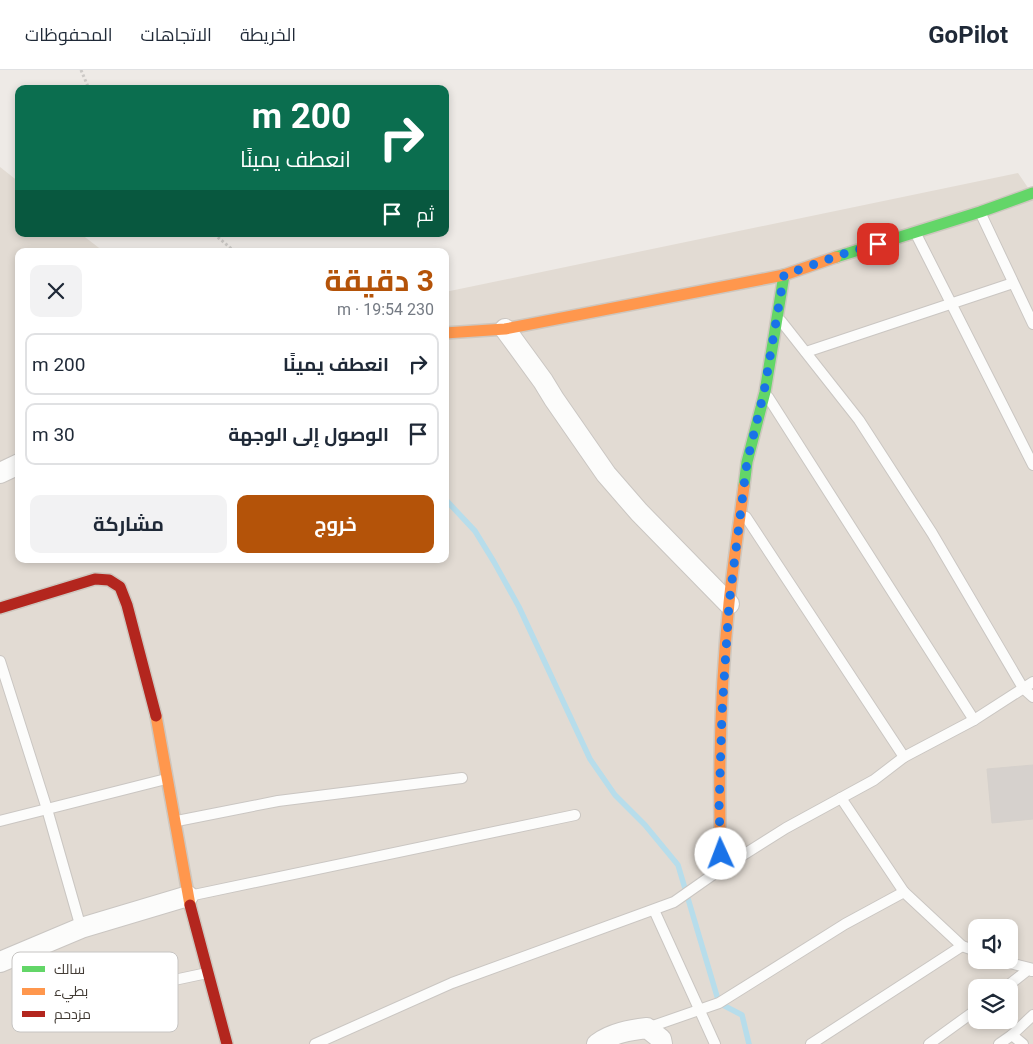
<!DOCTYPE html>
<html lang="ar">
<meta charset="utf-8">
<style>
body{margin:0;font-family:Roboto,Cairo,sans-serif;background:#f2f2f3;color:#1f2937;direction:rtl;height:100vh;display:flex;flex-direction:column;font-size:19px;white-space:nowrap}
*{box-sizing:border-box;margin:0}
p{font-size:16px;color:#747a83}
.icon{flex:none;width:28px;height:28px;fill:none;stroke:currentColor;stroke-width:2;stroke-linecap:round;stroke-linejoin:round}
.map{position:relative;flex:1;overflow:hidden;direction:ltr}
.panel{position:absolute;left:15px;top:178px;width:434px;height:315px;display:flex;flex-direction:column;background:#fff;border-radius:10px;box-shadow:0 2px 8px #0003;direction:rtl}
.panel>*{flex:none}
.guide{position:absolute;left:15px;top:15px;width:434px;height:152px;border-radius:10px;box-shadow:0 2px 8px #0003;direction:rtl;background:#0b6e4f;color:#fff;overflow:hidden}
.fabs{position:absolute;left:968px;top:849px;display:grid;gap:10px}
.fabs a{display:grid;place-items:center;width:50px;height:50px;border-radius:10px;background:#fff;box-shadow:0 2px 8px #0003;font-size:25px}
.pin{position:absolute;display:grid;place-items:center;width:42px;height:42px;color:#fff;margin:-21px;border-radius:10px;box-shadow:0 2px 8px #0006}
.me{position:absolute;width:55px;margin:-28px;rotate:358deg;stroke-linejoin:round;filter:drop-shadow(0 0 4px #0008)}
.turn{display:flex;align-items:center;gap:18px;height:105px;padding:0 15px;font-size:22px}
.turn .icon{width:65px;height:65px;stroke-width:2.5}
.turn b{display:block;font-size:35px;line-height:42px}
.then{display:flex;align-items:center;height:48px;padding:0 15px;background:#0003;gap:10px;font-size:19px}
.round{display:grid;place-items:center;flex:none;width:52px;height:52px;border-radius:10px;background:#f2f2f3}
.headline{display:flex;align-items:center;justify-content:space-between;height:85px;padding:0 15px}
h1{font-size:30px;font-weight:700;line-height:38px;color:#b45309}
.action{display:flex;gap:10px;margin-top:auto;padding:10px 15px}
.action a{flex:1;height:58px;border-radius:10px;background:#b45309;color:#fff;font-size:20px;font-weight:700;line-height:58px;text-align:center}
.action a+a{background:#f2f2f3;color:#1f2937}
ul{padding:0;list-style:none}
li{display:flex;align-items:center;gap:15px;height:62px;margin:0 10px 8px;padding:0 5px;border:2px solid #e0e1e3;border-radius:10px}
li div{flex:1}
li b{display:block;font-size:19px}
li em{font-style:normal}
header{display:flex;align-items:center;gap:30px;box-sizing:border-box;height:70px;padding:0 25px;background:#fff;border-bottom:1px solid #e0e1e3}
header strong{font-size:24px}
nav{display:flex;gap:28px;margin-inline-start:auto;font-size:18px}
.map>svg:first-child{display:block}
.residential{fill:#e2dbd3;fill-rule:evenodd}
.lines{fill:none;stroke-linecap:round;stroke-linejoin:round}
.stream{stroke:#b7ddeb;stroke-width:5.5}
.building{fill:#d6d1cd;stroke:#d6d1cc}
.lane-casing{stroke:#cac6c2;stroke-width:12}
.street-casing{stroke:#cac6c2;stroke-width:22}
.fast-casing{stroke:#cec7bf;stroke-width:14}
.slow-casing{stroke:#cec7bf;stroke-width:14}
.jam-casing{stroke:#cec7bf;stroke-width:14}
.path{stroke:#ccc9c6;stroke-width:3;stroke-dasharray:2.5 2.5;stroke-linecap:butt}
.lane{stroke:#fcfcfb;stroke-width:10}
.street{stroke:#fcfcfb;stroke-width:20}
.fast{stroke:#63d668;stroke-width:11}
.slow{stroke:#ff974d;stroke-width:11}
.jam{stroke:#b3261e;stroke-width:11}
.route{stroke:#1a73e8;stroke-width:9;stroke-dasharray:0 16.2}
.key{fill:#fff;stroke:#c6c4c2;stroke-width:1}
.key-label{font-size:14px;fill:#423b34}
</style>
<header>
<strong>GoPilot</strong>
<nav><a>الخريطة</a><a>الاتجاهات</a><a>المحفوظات</a></nav>
</header>
<div class="map">
<svg width="1033" height="974" viewBox="0 0 1033 974">
<rect width="100%" height="100%" fill="#eeeae6"/>
<path class="residential" d="M0 97 19 112V164H81L103 181H19V489H445V222L1018 103 1033 125V974H0ZM976 858H1009V890H976ZM976 918H1009V950H976Z"/>
<g class="lines">
<polyline class="stream" points="445,429 475,461 494,492 519,537 590,689 615,725 645,755 678,795 719,933 742,945 749,974"/>
</g>
<polygon class="building" points="1033,695 1033,749 992,753 987,699"/>
<g class="lines">
<defs>
<g id="lane">
<polyline points="980,142 1033,254"/>
<polyline points="916,164 1033,395"/>
<polyline points="781,251 859,350 932,463 1023,618 1033,627"/>
<polyline points="806,282 1013,213"/>
<polyline points="768,327 974,650"/>
<polyline points="746,447 904,687"/>
<polyline points="0,591 47,739 81,858"/>
<polyline points="841,728 904,822"/>
<polyline points="0,751 166,709"/>
<polyline points="177,751 278,731 462,708"/>
<polyline points="189,826 575,745"/>
<polyline points="654,840 715,974"/>
<polyline points="998,890 1033,899"/>
<polyline points="1005,918 1029,899 1032,901"/>
<polyline points="62,934 207,903"/>
<polyline points="647,958 719,933 845,854 904,822 962,876 976,881"/>
<polyline points="1012,965 1023,974"/>
<polyline points="315,974 452,913 674,832 721,799 786,758 874,710 904,687 974,650 1033,612"/>
<polyline points="811,974 962,876"/>
<polyline points="929,974 976,940"/>
<polyline points="999,974 1012,965 1033,945"/>
</g>
<g id="street">
<polyline points="505,259 543,311 554,329 606,404 639,442 729,534"/>
<polyline points="0,403 19,394"/>
<polyline points="0,892 81,858 188,826"/>
<path d="M597 974C612 963 630 960 647 958L661 969 662 974"/>
</g>
<g id="fast">
<polyline points="836,187 980,142 1033,123"/>
<polyline points="744,416 747,392 765,322 784,205"/>
</g>
<g id="slow">
<polyline points="445,263 505,259 784,205 836,187"/>
<polyline points="156,646 190,835"/>
<path d="M721 799C718 711 720 621 729 533 733 494 739 455 744 416"/>
</g>
<g id="jam">
<polyline points="0,538 95,509 109,510 120,517 127,535 156,646"/>
<polyline points="190,835 227,974"/>
</g>
</defs>
<use href="#lane" class="lane-casing"/>
<use href="#street" class="street-casing"/>
<use href="#fast" class="fast-casing"/>
<use href="#slow" class="slow-casing"/>
<use href="#jam" class="jam-casing"/>
<g class="path">
<polyline points="81,0 89,19"/>
<polyline points="214,164 234,181"/>
</g>
<use href="#lane" class="lane"/>
<use href="#street" class="street"/>
<use href="#fast" class="fast"/>
<use href="#slow" class="slow"/>
<use href="#jam" class="jam"/>
</g>
<g class="lines">
<polyline class="route" points="721,784 719,739 722,642 729,534 747,392 764,322 784,205 843,184 878,174"/>
</g>
<rect x="12" y="882" width="166" height="80" rx="8" class="key"/>
<rect x="22" y="896" width="23" height="6" fill="#63d668"/>
<rect x="22" y="918" width="23" height="7" fill="#ff974d"/>
<rect x="22" y="941" width="23" height="6" fill="#b3261e"/>
<g class="key-label">
<text x="54" y="904">سالك</text>
<text x="54" y="926">بطيء</text>
<text x="54" y="949">مزدحم</text>
</g>
</svg>
<div class="fabs">
<a><svg class="icon" aria-label="sound" viewBox="0 0 24 24"><path d="M4 9h4l5-4v14l-5-4H4zM17 9q2 3 0 6"/></svg></a>
<a><svg class="icon" aria-label="layers" viewBox="0 0 24 24"><path d="M12 4l9 5-9 5-9-5zM3 14l9 5 9-5"/></svg></a>
</div>
<div class="pin" style="left:878px;top:174px;background:#d93025"><svg class="icon" aria-label="arrive" viewBox="0 0 24 24"><path d="M6 21V4h12l-3 4 3 4H6"/></svg></div>
<svg class="me" style="left:721px;top:784px" viewBox="-20 -20 40 40"><circle r="19" fill="#fff"/><path d="M0-13L10 11 0 6-10 11z" fill="#1a73e8"/></svg>
<div class="guide">
<div class="turn"><svg class="icon" aria-label="right" viewBox="0 0 24 24"><path d="M7 20v-9h11M14 6l5 5-5 5"/></svg><div><b>200 m</b>انعطف يمينًا</div></div>
<div class="then">ثم<svg class="icon" aria-label="arrive" viewBox="0 0 24 24"><path d="M6 21V4h12l-3 4 3 4H6"/></svg></div>
</div>
<section class="panel">
<div class="headline"><div><h1>3 دقيقة</h1><p>230 m · 19:54</p></div><a class="round"><svg class="icon" aria-label="close" viewBox="0 0 24 24"><path d="M6 6l12 12M18 6L6 18"/></svg></a></div>
<ul>
<li><svg class="icon" aria-label="right" viewBox="0 0 24 24"><path d="M7 20v-9h11M14 6l5 5-5 5"/></svg><div><b>انعطف يمينًا</b></div><em>200 m</em></li>
<li><svg class="icon" aria-label="arrive" viewBox="0 0 24 24"><path d="M6 21V4h12l-3 4 3 4H6"/></svg><div><b>الوصول إلى الوجهة</b></div><em>30 m</em></li>
</ul>
<div class="action"><a>خروج</a><a>مشاركة</a></div>
</section>
</div>
